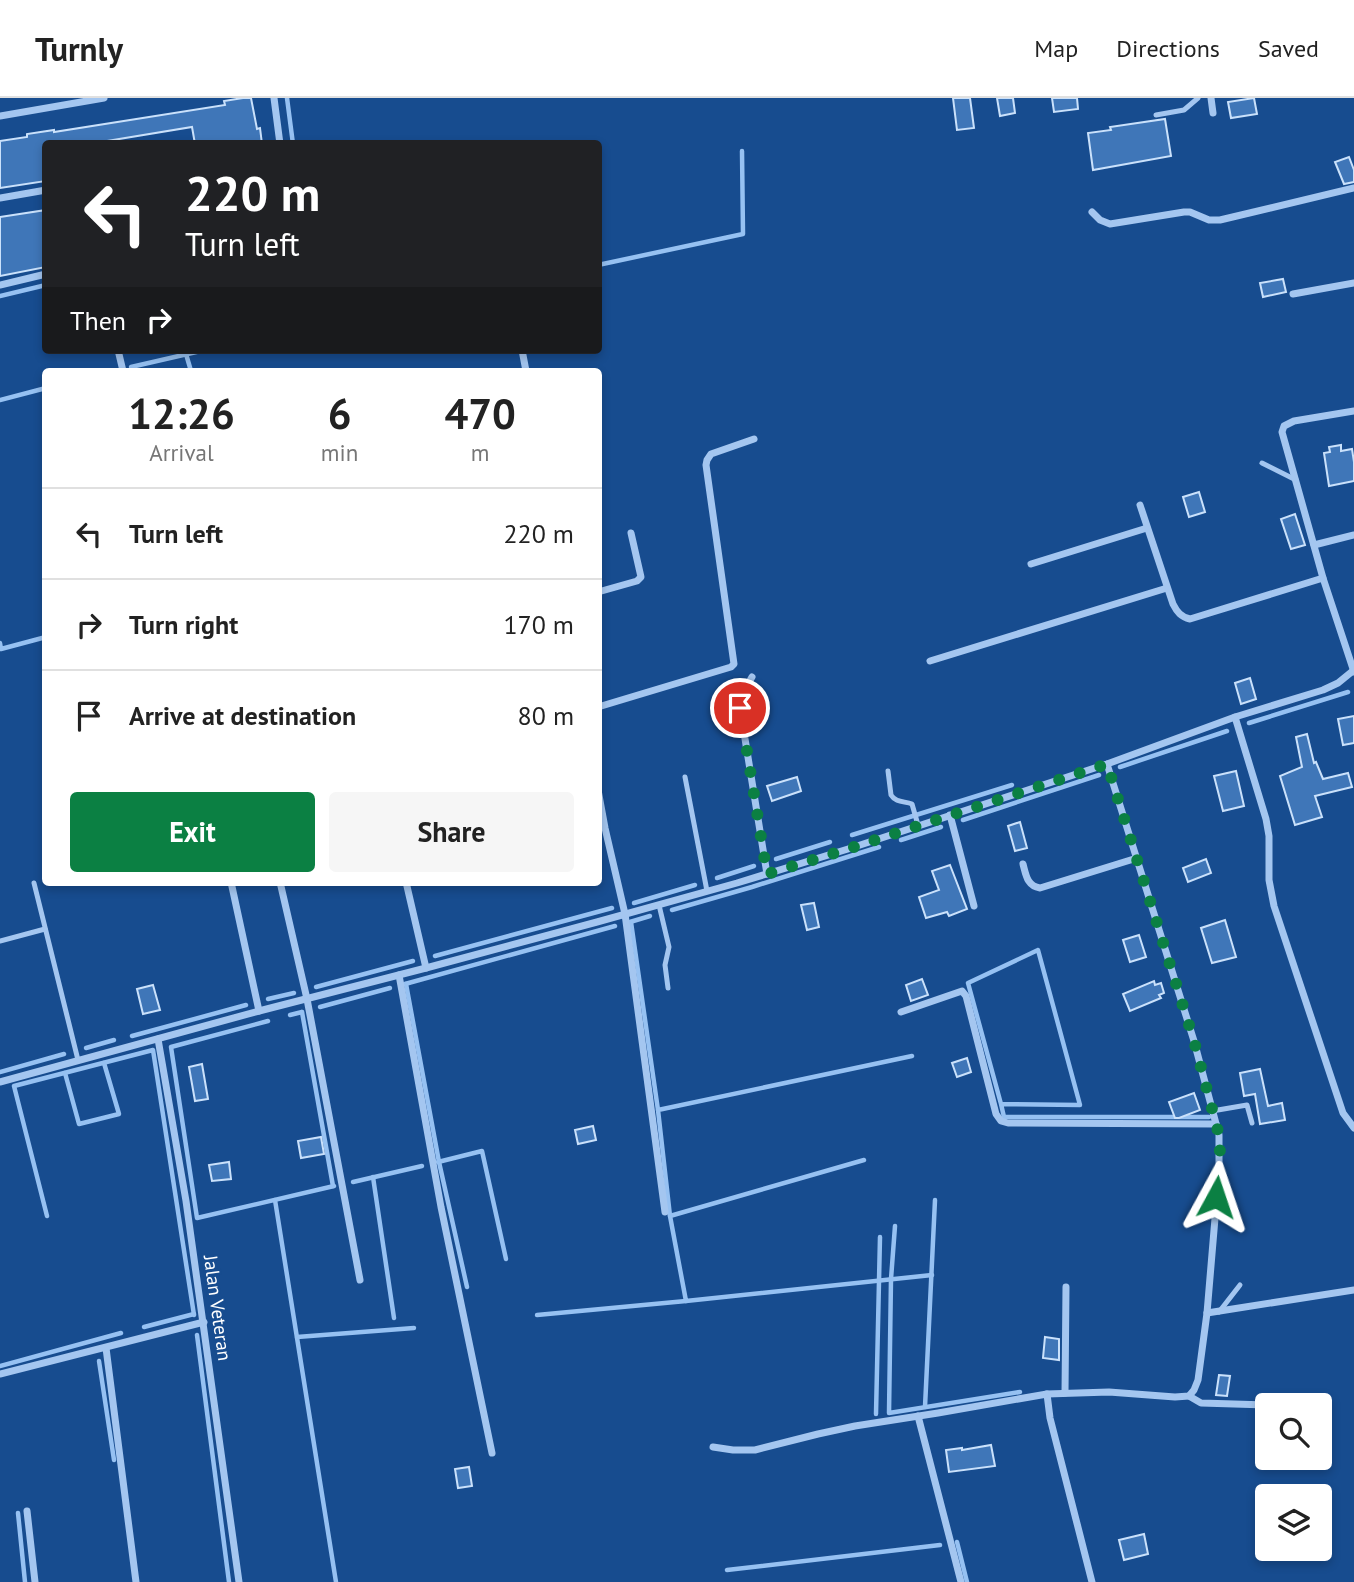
<!DOCTYPE html>
<style>
body{margin:0;font-family:"PT Sans",sans-serif;background:#f6f6f6;color:#222;height:100vh;display:flex;flex-direction:column;font-size:26px;white-space:nowrap}
*{box-sizing:border-box;margin:0}
p{font-size:23px;color:#767676}
.icon{flex:none;width:38px;height:38px;fill:none;stroke:currentColor;stroke-width:2;stroke-linecap:round;stroke-linejoin:round}
.map{position:relative;flex:1;overflow:hidden}
.details{position:absolute;left:42px;top:270px;width:560px;height:518px;display:flex;flex-direction:column;background:#fff;border-radius:7px;box-shadow:0 4px 10px #0003}
.details>*{flex:none}
.hud{position:absolute;left:42px;top:42px;width:560px;height:214px;border-radius:7px;box-shadow:0 4px 10px #0003;background:#202124;color:#fff;overflow:hidden}
.controls{position:absolute;left:1255px;top:1295px;display:grid;gap:14px}
.controls a{display:grid;place-items:center;width:77px;height:77px;border-radius:7px;background:#fff;box-shadow:0 4px 10px #0003;font-size:35px}
.pin{position:absolute;display:grid;place-items:center;width:60px;height:60px;color:#fff;margin:-30px;border:4px solid #fff;border-radius:50%;box-shadow:0 2px 7px #0007}
.me{position:absolute;width:77px;margin:-38px;rotate:5deg;stroke-linejoin:round;filter:drop-shadow(0 0 5px #0008)}
.turn{display:flex;align-items:center;gap:24px;height:147px;padding:0 28px;font-size:32px}
.turn .icon{width:91px;height:91px;stroke-width:2.5}
.turn b{display:block;font-size:49px;line-height:60px}
.then{display:flex;align-items:center;height:66px;padding:0 28px;background:#0003;gap:14px;font-size:26px}
.eta{display:flex;justify-content:space-evenly;align-items:center;height:119px;text-align:center}
.eta b{font-size:42px;font-weight:800;line-height:49px}
.cta{display:flex;gap:14px;margin-top:auto;padding:14px 28px}
.cta a{flex:1;height:80px;border-radius:7px;background:#0b8043;color:#fff;font-size:28px;font-weight:800;line-height:80px;text-align:center}
.cta a+a{background:#f6f6f6;color:#222}
ul{padding:0;list-style:none}
li{display:flex;align-items:center;gap:21px;height:91px;padding:0 28px;border-top:2px solid #e0e0e0}
li div{flex:1}
li b{display:block;font-size:26px}
li em{font-style:normal}
header{display:flex;align-items:center;gap:42px;box-sizing:border-box;height:98px;padding:0 35px;background:#fff;border-bottom:2px solid #e0e0e0}
header strong{font-size:33px}
nav{display:flex;gap:38px;margin-inline-start:auto;font-size:24px}
.map>svg:first-child{display:block}
.lines{fill:none;stroke-linecap:round;stroke-linejoin:round}
.stream{stroke:#96c1f2;stroke-width:4.5}
.building{fill:#3f76b8;stroke:#cae1fb;stroke-width:2}
.lane{stroke:#a4c6f0;stroke-width:5}
.street{stroke:#a4c6f0;stroke-width:7}
.route{stroke:#0b8043;stroke-width:12;stroke-dasharray:0 21.6}
.labels{text-anchor:middle;dominant-baseline:central;stroke-width:5;stroke-linejoin:round;paint-order:stroke}
.street-label{font-size:19px;fill:#fff;stroke:#174c8f}
</style>
<header>
<strong>Turnly</strong>
<nav><a>Map</a><a>Directions</a><a>Saved</a></nav>
</header>
<div class="map">
<svg width="1354" height="1484" viewBox="0 0 1354 1484">
<rect width="100%" height="100%" fill="#174c8f"/>
<g class="lines">
<g class="stream">
<polyline points="287,0 293,46"/>
<polyline points="598,167 743,136 742,53"/>
<polyline points="0,198 46,187"/>
<polyline points="186,256 191,273"/>
<polyline points="131,269 205,252"/>
<polyline points="0,302 46,290"/>
<polyline points="0,545 1,551 46,539"/>
<polyline points="1249,625 1348,594"/>
<polyline points="1120,669 1227,633"/>
<polyline points="963,722 1099,677"/>
<polyline points="852,737 1012,687"/>
<polyline points="901,742 941,729"/>
<polyline points="776,761 830,744"/>
<polyline points="717,780 754,768"/>
<polyline points="634,805 695,787"/>
<polyline points="672,812 752,789 879,749"/>
<polyline points="630,824 650,818"/>
<polyline points="631,824 658,1012"/>
<polyline points="435,858 612,810"/>
<polyline points="405,886 615,828"/>
<polyline points="406,886 439,1064 467,1189"/>
<polyline points="316,889 413,863"/>
<polyline points="268,901 294,895"/>
<polyline points="320,909 390,890"/>
<polyline points="302,914 333,1088"/>
<polyline points="290,917 302,914"/>
<polyline points="268,923 171,949 197,1120 334,1088"/>
<polyline points="132,938 246,907"/>
<polyline points="86,950 114,942"/>
<polyline points="0,974 64,956"/>
<polyline points="65,975 79,1026 119,1016 104,965"/>
<polyline points="1001,1006 1080,1007 1038,852 968,885 1001,1006 1004,1019 1209,1019"/>
<polyline points="864,1062 670,1118 686,1203 932,1177"/>
<polyline points="438,1064 482,1053 506,1161"/>
<polyline points="373,1079 394,1220"/>
<polyline points="353,1084 422,1068"/>
<polyline points="275,1102 336,1484"/>
<polyline points="47,1118 14,988 153,952 194,1217"/>
<polyline points="670,1118 658,1012 912,958"/>
<polyline points="895,1128 891,1181 889,1315 1020,1294"/>
<polyline points="537,1217 686,1203"/>
<polyline points="144,1229 194,1216"/>
<polyline points="197,1237 229,1484"/>
<polyline points="297,1239 414,1230"/>
<polyline points="99,1263 114,1362"/>
<polyline points="0,1268 121,1235"/>
<polyline points="925,1309 935,1102"/>
<polyline points="876,1316 880,1139"/>
<polyline points="18,1415 25,1484"/>
<polyline points="957,1444 967,1484"/>
<polyline points="727,1472 940,1447"/>
</g>
</g>
<g class="building">
<polygon points="243,0 251,0 257,31 260,30 262,46 195,46 192,29 89,46 46,46 46,83 0,90 0,43 27,39 27,36 54,32 54,34 225,7 224,3"/>
<polygon points="953,0 970,0 974,30 957,32"/>
<polygon points="997,0 1013,0 1015,15 1000,18"/>
<polygon points="1052,0 1077,0 1078,11 1054,14"/>
<polygon points="1254,0 1257,16 1231,20 1228,4"/>
<polygon points="1165,21 1171,58 1093,72 1088,35 1111,32 1110,29"/>
<polygon points="1349,59 1354,72 1354,84 1344,86 1335,64"/>
<polygon points="46,112 46,169 0,178 0,119"/>
<polygon points="1283,181 1286,194 1263,199 1260,185"/>
<polygon points="1341,347 1341,353 1352,351 1354,364 1354,383 1329,388 1324,355 1330,354 1329,349"/>
<polygon points="1199,394 1205,414 1189,419 1183,399"/>
<polygon points="1295,416 1305,447 1291,451 1281,421"/>
<polygon points="1250,580 1256,601 1241,606 1235,585"/>
<polygon points="1354,618 1354,645 1343,647 1338,621"/>
<polygon points="1307,636 1314,665 1316,664 1323,681 1348,675 1352,689 1315,698 1322,719 1295,727 1280,678 1302,669 1296,639"/>
<polygon points="1236,673 1244,708 1223,713 1214,678"/>
<polygon points="797,679 801,693 772,703 767,688"/>
<polygon points="1020,724 1027,750 1015,753 1008,728"/>
<polygon points="1206,761 1211,775 1188,784 1183,770"/>
<polygon points="950,767 967,811 949,818 947,814 926,820 919,799 939,792 932,773"/>
<polygon points="814,805 819,829 807,832 801,807"/>
<polygon points="1225,822 1236,859 1212,865 1201,830"/>
<polygon points="1139,837 1146,859 1130,864 1123,842"/>
<polygon points="922,881 928,897 911,903 906,887"/>
<polygon points="1154,883 1155,887 1161,885 1164,895 1159,897 1161,900 1130,913 1123,896"/>
<polygon points="153,887 160,912 143,916 137,891"/>
<polygon points="967,960 971,974 957,979 952,965"/>
<polygon points="202,966 208,1001 195,1003 189,969"/>
<polygon points="1260,971 1268,1008 1282,1005 1285,1022 1260,1026 1255,996 1244,998 1240,975"/>
<polygon points="1194,995 1200,1012 1179,1020 1175,1020 1169,1004"/>
<polygon points="593,1028 596,1042 578,1046 575,1032"/>
<polygon points="321,1039 324,1056 301,1060 298,1043"/>
<polygon points="229,1064 231,1081 212,1083 209,1067"/>
<polygon points="1045,1239 1059,1241 1059,1262 1043,1260"/>
<polygon points="1219,1277 1230,1278 1227,1298 1216,1297"/>
<polygon points="991,1347 995,1368 949,1374 946,1352 962,1350 962,1352"/>
<polygon points="469,1369 472,1388 458,1390 455,1371"/>
<polygon points="1144,1436 1148,1456 1124,1462 1119,1442"/>
</g>
<g class="lines">
<g class="lane">
<polyline points="1156,17 1184,12 1198,0"/>
<polyline points="1262,365 1296,382"/>
<path d="M888 673 891 697C896 705 905 703 912 706L918 727"/>
<polyline points="685,679 707,793"/>
<polyline points="34,785 78,962"/>
<polyline points="659,807 669,849 665,867 668,890"/>
<polyline points="0,843 45,831"/>
<polyline points="1212,1013 1247,1007 1252,1025"/>
<polyline points="1219,1214 1240,1187"/>
</g>
<g class="street">
<polyline points="274,0 280,46"/>
<polyline points="1211,0 1213,15"/>
<polyline points="0,18 104,0"/>
<polyline points="0,100 46,92"/>
<polyline points="1092,114 1100,122 1110,126 1184,114 1190,114 1209,122 1220,122 1354,90"/>
<polyline points="0,187 46,176"/>
<polyline points="1293,196 1354,185"/>
<polyline points="118,252 123,273"/>
<polyline points="522,252 526,273"/>
<path d="M1140 407 1173 506C1177 514 1181 519 1190 521L1323 480"/>
<polyline points="1314,447 1354,437"/>
<polyline points="1031,466 1147,430"/>
<polyline points="598,494 637,483 641,479 631,435"/>
<polyline points="930,563 1167,490"/>
<polyline points="1354,574 1323,480 1282,334 1284,328 1294,323 1354,313"/>
<polyline points="752,579 745,591 740,610 767,776"/>
<polyline points="598,609 731,569 734,566 706,367 707,362 711,356 754,341"/>
<polyline points="1235,619 1266,721 1269,738 1269,782 1274,808 1343,1015 1354,1030"/>
<polyline points="598,692 605,730 625,816 665,1114"/>
<polyline points="950,717 974,808"/>
<path d="M1023 766C1026 777 1027 788 1040 790L1137 760"/>
<polyline points="231,784 259,913"/>
<polyline points="280,784 307,901 360,1182"/>
<polyline points="406,784 426,870"/>
<polyline points="399,877 441,1109 492,1355"/>
<polyline points="901,914 962,893 966,898 996,1016 1001,1023 1008,1025 1216,1026"/>
<polyline points="158,941 186,1103 239,1484"/>
<polyline points="0,984 259,913 426,870 597,824 737,785 848,751 1107,666 1235,619 1323,592 1338,585 1354,572"/>
<polyline points="1207,1215 1354,1192"/>
<polyline points="106,1250 136,1484"/>
<polyline points="0,1276 204,1224"/>
<polyline points="1065,1295 1066,1189"/>
<polyline points="1047,1296 1050,1320 1092,1484"/>
<polyline points="1189,1298 1201,1305 1267,1307"/>
<polyline points="918,1318 961,1484"/>
<polyline points="713,1349 733,1352 755,1352 818,1336 855,1328 938,1315 1047,1296 1109,1294 1175,1299 1189,1298 1194,1292 1198,1282 1207,1215 1219,1073 1219,1037 1194,943 1107,666"/>
<polyline points="27,1413 35,1484"/>
</g>
</g>
<g class="lines">
<polyline class="route" points="740,610 767,776 848,751 1107,666 1194,943 1219,1037 1220,1051 1216,1099"/>
</g>
<g class="labels">
<g class="street-label">
<text transform="translate(218 1210) rotate(82)">Jalan Veteran</text>
</g>
</g>
</svg>
<div class="controls">
<a><svg class="icon" aria-label="search" viewBox="0 0 24 24"><circle cx="10" cy="10" r="6"/><path d="M15 15l6 6"/></svg></a>
<a><svg class="icon" aria-label="layers" viewBox="0 0 24 24"><path d="M12 4l9 5-9 5-9-5zM3 14l9 5 9-5"/></svg></a>
</div>
<div class="pin" style="left:740px;top:610px;background:#d93025"><svg class="icon" aria-label="arrive" viewBox="0 0 24 24"><path d="M6 21V4h12l-3 4 3 4H6"/></svg></div>
<svg class="me" style="left:1216px;top:1099px" viewBox="-20 -20 40 40"><path d="M0-17L14 15 0 8-14 15z" fill="#0b8043" stroke="#fff" stroke-width="4"/></svg>
<div class="hud">
<div class="turn"><svg class="icon" aria-label="left" viewBox="0 0 24 24"><path d="M17 20v-9H6M10 6l-5 5 5 5"/></svg><div><b>220 m</b>Turn left</div></div>
<div class="then">Then<svg class="icon" aria-label="right" viewBox="0 0 24 24"><path d="M7 20v-9h11M14 6l5 5-5 5"/></svg></div>
</div>
<section class="details">
<div class="eta">
<div><b>12:26</b><p>Arrival</p></div>
<div><b>6</b><p>min</p></div>
<div><b>470</b><p>m</p></div>
</div>
<ul>
<li><svg class="icon" aria-label="left" viewBox="0 0 24 24"><path d="M17 20v-9H6M10 6l-5 5 5 5"/></svg><div><b>Turn left</b></div><em>220 m</em></li>
<li><svg class="icon" aria-label="right" viewBox="0 0 24 24"><path d="M7 20v-9h11M14 6l5 5-5 5"/></svg><div><b>Turn right</b></div><em>170 m</em></li>
<li><svg class="icon" aria-label="arrive" viewBox="0 0 24 24"><path d="M6 21V4h12l-3 4 3 4H6"/></svg><div><b>Arrive at destination</b></div><em>80 m</em></li>
</ul>
<div class="cta"><a>Exit</a><a>Share</a></div>
</section>
</div>
